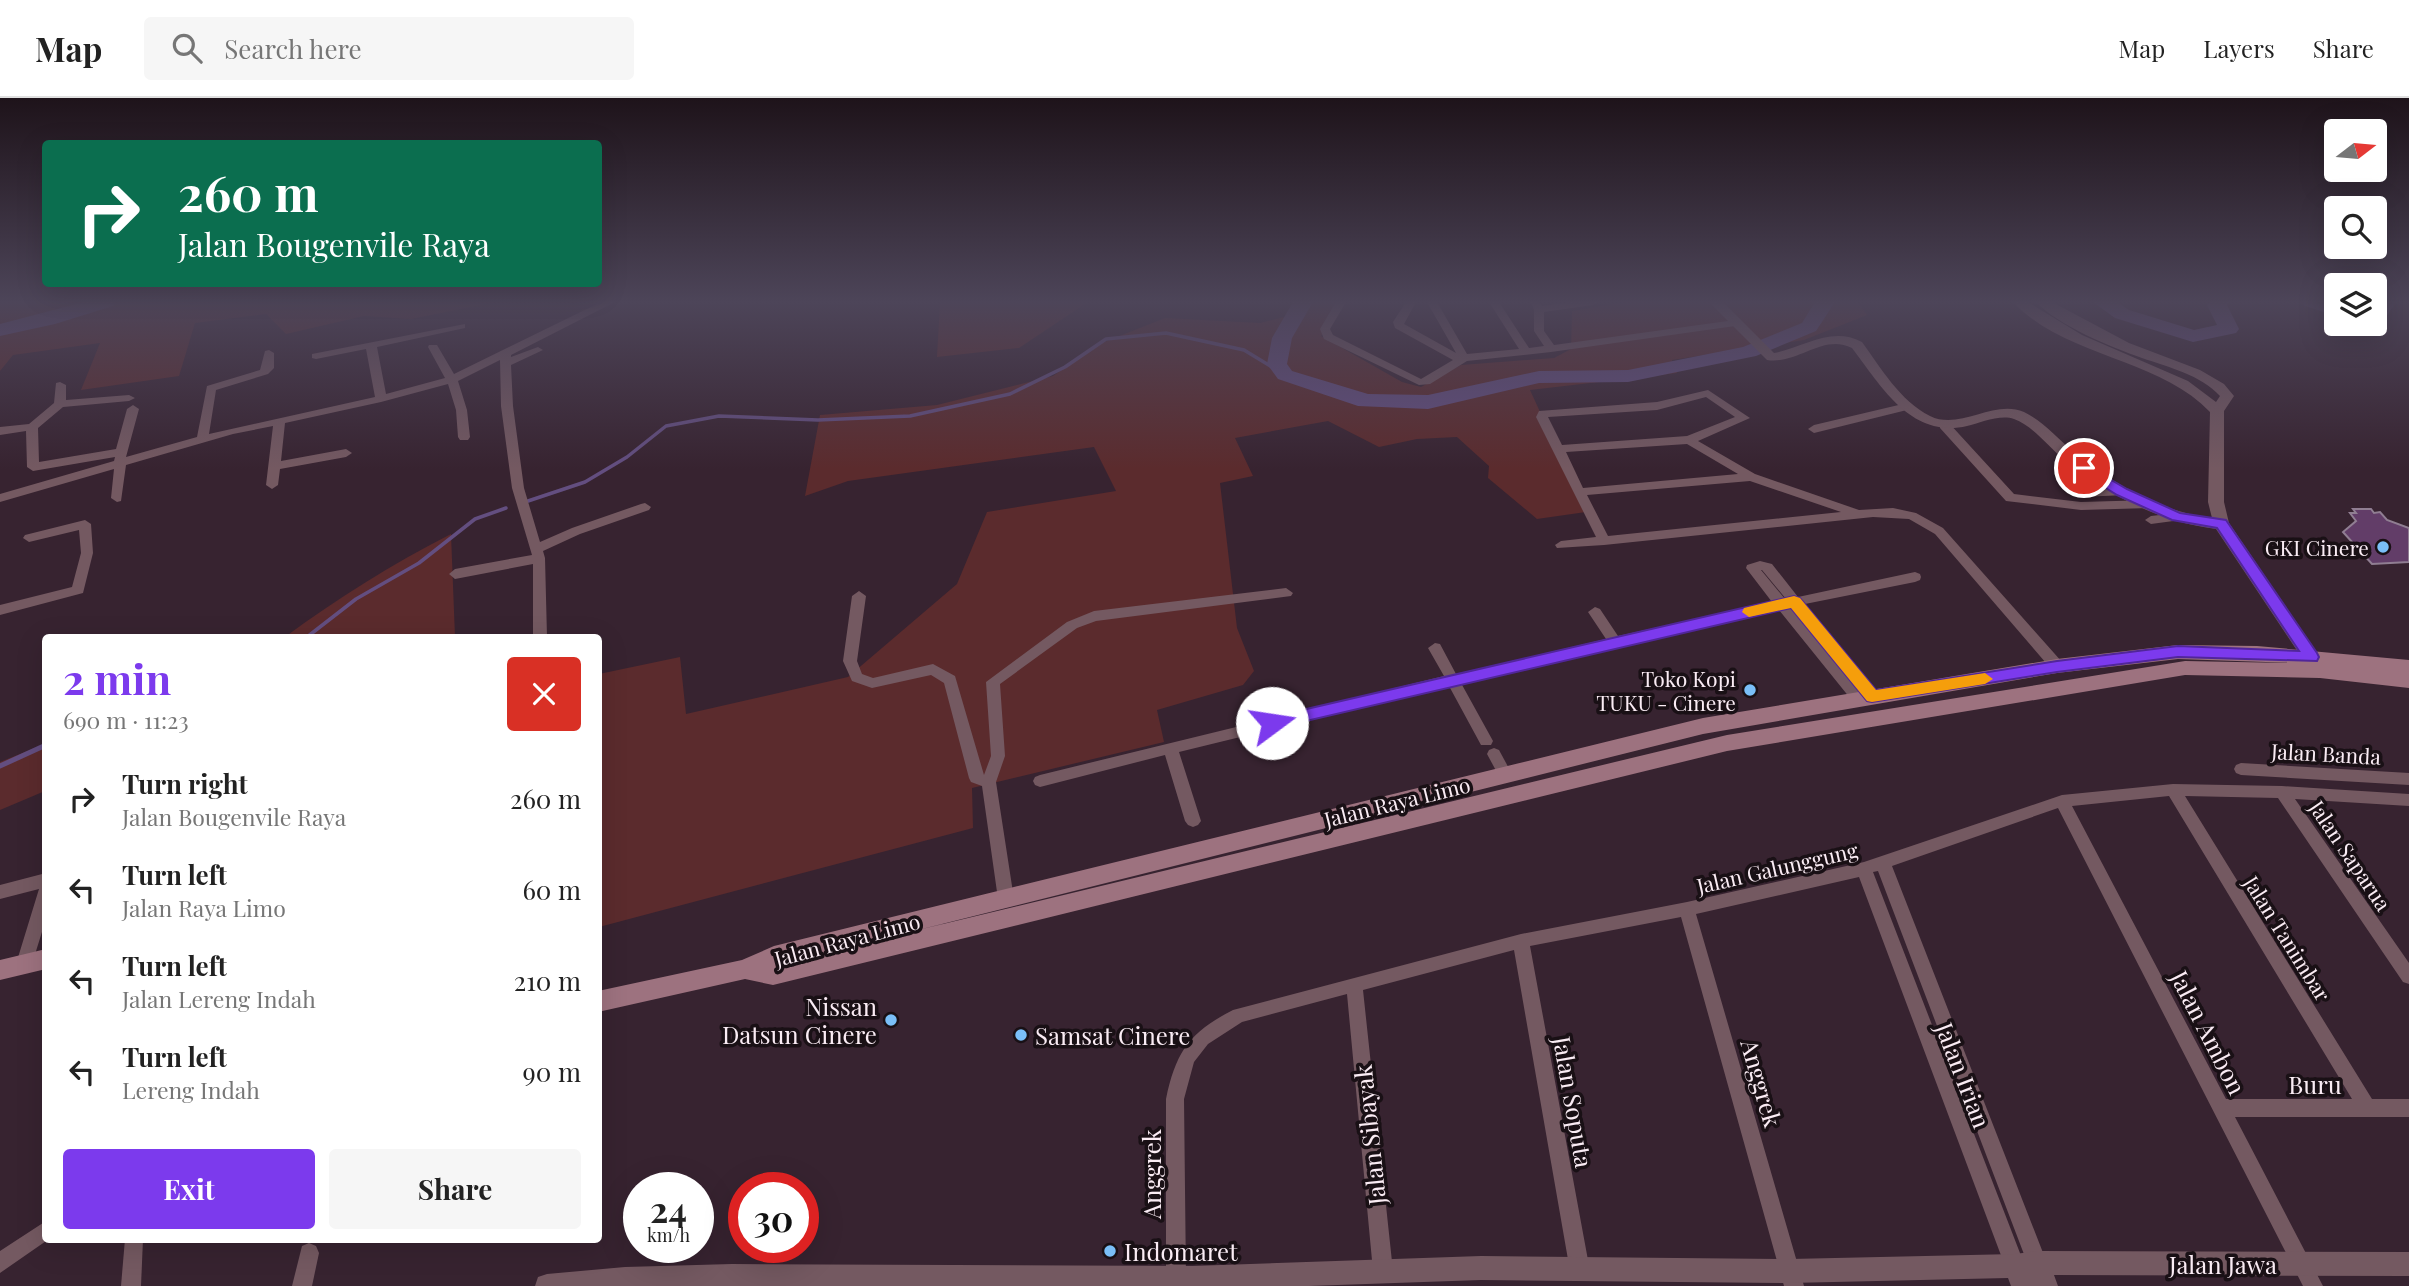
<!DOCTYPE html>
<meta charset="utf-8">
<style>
body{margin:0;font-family:"Playfair Display",serif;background:#f6f6f6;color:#222;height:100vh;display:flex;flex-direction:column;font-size:26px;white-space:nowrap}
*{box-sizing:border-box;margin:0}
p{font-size:23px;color:#767676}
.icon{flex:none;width:38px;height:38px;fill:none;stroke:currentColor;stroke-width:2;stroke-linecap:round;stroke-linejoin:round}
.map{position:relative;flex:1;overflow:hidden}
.sheet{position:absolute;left:42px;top:536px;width:560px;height:609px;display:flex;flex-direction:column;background:#fff;border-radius:7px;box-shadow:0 7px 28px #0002}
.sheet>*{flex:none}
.banner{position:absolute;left:42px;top:42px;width:560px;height:147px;border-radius:7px;box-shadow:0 7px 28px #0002;background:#0b6e4f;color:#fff;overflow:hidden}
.needle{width:46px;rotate:74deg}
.fabs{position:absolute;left:2324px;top:21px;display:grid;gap:14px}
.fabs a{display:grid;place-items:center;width:63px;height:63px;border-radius:7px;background:#fff;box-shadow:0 7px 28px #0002;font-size:35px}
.speed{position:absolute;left:623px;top:1074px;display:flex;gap:14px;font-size:35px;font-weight:700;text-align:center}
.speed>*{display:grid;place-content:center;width:91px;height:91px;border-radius:50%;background:#fff;box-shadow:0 7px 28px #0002;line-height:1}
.speed small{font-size:18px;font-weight:400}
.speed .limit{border:10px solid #d22;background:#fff;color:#111}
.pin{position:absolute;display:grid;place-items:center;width:60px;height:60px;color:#fff;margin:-30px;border:4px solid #fff;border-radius:50%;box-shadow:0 2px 7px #0007}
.me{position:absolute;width:77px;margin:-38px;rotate:76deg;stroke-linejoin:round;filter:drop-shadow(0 0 5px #0008)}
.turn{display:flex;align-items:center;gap:24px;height:147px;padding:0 21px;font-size:32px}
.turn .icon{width:91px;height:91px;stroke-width:2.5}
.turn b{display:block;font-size:49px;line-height:60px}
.round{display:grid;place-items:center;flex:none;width:74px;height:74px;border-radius:7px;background:#f6f6f6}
.overview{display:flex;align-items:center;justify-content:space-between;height:119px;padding:0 21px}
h1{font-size:42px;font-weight:700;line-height:52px;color:#7c3aed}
.button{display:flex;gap:14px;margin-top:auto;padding:14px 21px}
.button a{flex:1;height:80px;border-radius:7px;background:#7c3aed;color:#fff;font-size:28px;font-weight:700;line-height:80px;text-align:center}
.button a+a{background:#f6f6f6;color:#222}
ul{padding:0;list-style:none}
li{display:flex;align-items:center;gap:21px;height:91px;padding:0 21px}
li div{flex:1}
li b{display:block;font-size:26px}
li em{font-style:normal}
header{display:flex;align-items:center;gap:42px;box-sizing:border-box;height:98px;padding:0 35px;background:#fff;border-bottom:2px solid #e0e0e0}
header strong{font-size:33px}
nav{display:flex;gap:38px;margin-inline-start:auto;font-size:24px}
.search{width:490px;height:63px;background:#f6f6f6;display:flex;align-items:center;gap:18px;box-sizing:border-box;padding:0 24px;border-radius:7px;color:#767676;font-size:26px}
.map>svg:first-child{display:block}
.green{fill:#5b2b2d}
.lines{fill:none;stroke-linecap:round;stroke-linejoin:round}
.stream-far1{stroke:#634e80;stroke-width:3.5}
.stream{stroke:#634e80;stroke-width:5}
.river{fill:#634e80;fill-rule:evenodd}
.building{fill:#623d68;stroke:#907e92;stroke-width:2}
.minor{fill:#745961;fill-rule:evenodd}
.tertiary{fill:#745961;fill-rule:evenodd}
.secondary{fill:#9d727f;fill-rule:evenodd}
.route{fill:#7c3aed;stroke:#51269a;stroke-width:2}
.slow{fill:#f59e0b}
.poi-dot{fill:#7abff8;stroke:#191015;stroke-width:2.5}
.labels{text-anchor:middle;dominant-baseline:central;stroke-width:7;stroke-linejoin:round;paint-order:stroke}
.poi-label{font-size:21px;fill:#faecf4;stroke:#191015;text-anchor:end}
.street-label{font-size:21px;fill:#faecf4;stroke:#191015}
.near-poi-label{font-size:24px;fill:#faecf4;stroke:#191015;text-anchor:start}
.near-street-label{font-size:24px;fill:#faecf4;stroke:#191015}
</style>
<header>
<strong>Map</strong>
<div class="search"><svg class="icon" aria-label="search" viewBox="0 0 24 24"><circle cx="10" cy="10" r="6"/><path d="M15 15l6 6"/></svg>Search here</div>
<nav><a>Map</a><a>Layers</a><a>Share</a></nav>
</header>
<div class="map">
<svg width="2409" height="1188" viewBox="0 0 2409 1188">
<rect width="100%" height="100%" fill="#372330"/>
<g class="green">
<polygon points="0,204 495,204 411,221 364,218 286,236 266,216 195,225 179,278 81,292 100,245 13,257 0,273"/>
<polygon points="940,204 1088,204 1019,250 937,259"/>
<polygon points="1308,204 1344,204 1321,238 1402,284 1421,289 1461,267 1554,260 1571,251 1572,213 1626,204 1858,204 1867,217 1804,242 1672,262 1677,275 1530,292 1586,414 1537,421 1488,380 1489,368 1457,339 1417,341 1379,349 1328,323 1235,340 1253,378 1220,385 1237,530 1254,573 1243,587 1157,612 1164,644 972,690 973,730 599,829 599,576 680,559 686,616 848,579 957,486 987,414 1116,393 1094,349 848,383 805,398 820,317 937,307 1053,278 1097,247 1165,220 1260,225 1293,217"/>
<path d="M451 436 455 539H285C338 500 392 466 451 436Z"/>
<polygon points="45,646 45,693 0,712 0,664"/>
</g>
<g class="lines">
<g class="stream-far1">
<polyline points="528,403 585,384 627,359 666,328 719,318 818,322 910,318 1010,296 1065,269 1106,241 1166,235 1244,252 1285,277"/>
<polyline points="307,539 356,501 419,465 475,421 506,410"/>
</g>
<polyline class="stream" points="0,668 46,647"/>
<g class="river">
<polygon points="84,204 116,204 113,208 55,226 0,238 0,226"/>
<polygon points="1293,204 1313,204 1292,240 1287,266 1292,273 1368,296 1428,297 1539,273 1628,272 1743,249 1802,225 1815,204 1835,204 1816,233 1756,258 1628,284 1539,285 1428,311 1358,308 1278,281 1267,266 1272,240"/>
<polygon points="2093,204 2117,204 2129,212 2194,232 2217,227 2207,207 2209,204 2229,204 2227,207 2239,231 2236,235 2193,244 2115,220"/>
<polygon points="2302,204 2336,206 2336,218 2305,208"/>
<polygon points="2376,204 2396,204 2382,225 2370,226 2375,226"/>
</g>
</g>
<polygon class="building" points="2353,411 2371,411 2374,415 2380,414 2387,422 2409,430 2409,464 2372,466 2343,434 2356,423 2350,415 2356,415"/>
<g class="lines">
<g class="minor">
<polygon points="601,204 615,204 511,257 511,259 538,249 543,252 511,267 513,308 524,390 540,444 572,430 641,406 645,405 651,409 649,412 580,436 543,453 545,460 547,539 533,539 533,466 455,481 449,476 455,471 532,457 512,390 501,308 500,262 458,283 467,312 470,339 468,342 460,342 458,339 456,312 448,286 381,304 285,325 281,363 346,351 352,355 346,359 280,371 278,387 272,391 266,387 273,328 233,336 126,367 121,403 117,404 111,400 114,371 0,404 0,396 114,363 115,359 33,373 27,369 26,333 0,337 0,329 29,326 54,305 56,285 60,284 66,287 66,302 129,297 135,300 129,303 63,309 38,330 39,364 116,351 127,311 133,307 139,311 126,359 197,339 207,288 260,272 265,253 269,252 274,255 274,270 268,276 216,292 209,336 375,299 366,251 316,261 312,260 312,256 465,226 465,230 377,249 386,296 445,280 428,249 429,247 437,247 454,276"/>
<polygon points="1336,204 1346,204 1330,231 1333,237 1421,281 1453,262 1395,230 1393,224 1406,204 1416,204 1404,226 1456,255 1427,204 1437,204 1467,256 1519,251 1489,204 1499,204 1529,250 1544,248 1534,233 1534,212 1531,204 1539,204 1542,208 1569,204 1598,204 1593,207 1544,214 1544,233 1554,247 1735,222 1740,225 1735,228 1551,254 1467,263 1430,286 1419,287 1324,241 1320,231"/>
<path d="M1708 292 1750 320 1698 343 1755 376 1859 412 1893 410 1916 415 1943 430 2062 564 2064 568 2062 572H2052L1935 436 1909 421 1873 419 1604 447 1557 450 1555 447 1561 443 1596 439 1536 319 1539 313 1657 304ZM1706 299 1735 319 1687 338 1562 347 1548 319 1657 312ZM1687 346 1738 376 1583 390 1566 354ZM1750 383 1841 414 1608 438 1587 397Z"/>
<polygon points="1907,305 1911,307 1911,311 1814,335 1808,331 1814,327"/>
<polygon points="1944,323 1948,324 2014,396 2081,404 2150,402 2156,406 2150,410 2081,412 2006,403 1940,330 1940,324"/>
<polygon points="2122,390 2128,394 2126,397 2080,399 2074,395 2080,391"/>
<polygon points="2177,415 2181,416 2183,419 2181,422 2151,426 2145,422 2151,418"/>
<polygon points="85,422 91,426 93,455 83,495 0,517 0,507 72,489 81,455 79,432 29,444 23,440 25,437"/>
<path d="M1760 463 1772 466 1798 499 1915 474 1920 476 1921 479 1920 482 1915 484 1805 506 1877 594 1879 598 1877 602 1872 603 1865 599 1864 605H1854L1779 512 1461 585 1493 643 1491 647H1481L1449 588 1179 654 1201 723 1198 727 1193 729 1188 727 1185 723 1165 657 1040 689 1035 687 1033 683 1035 679 1040 677 1444 578 1428 550 1435 545 1440 546 1456 576 1606 541 1588 514 1595 509 1600 511 1618 538 1772 504 1746 470 1747 467ZM1761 472H1762L1786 501H1785Z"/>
<polygon points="1286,490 1293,495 1291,498 1096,523 1077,530 1000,586 1005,658 996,684 1014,801 1012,806 1006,808 1000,806 998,801 982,688 971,684 969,680 944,585 931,577 872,590 852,583 843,563 852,498 859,493 866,498 857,563 862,576 873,580 933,566 955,578 984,677 991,658 986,584 1067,524 1094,513"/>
<polygon points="1494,650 1499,652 1512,676 1510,680 1500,680 1487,656 1489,652"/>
<polygon points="2241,665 2409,675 2409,687 2241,677 2236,675 2234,671 2236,667"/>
<path d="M2173 686 2282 688 2409 696V708L2295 701 2409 865V886L2403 884 2278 700 2185 698 2372 1001H2409V1019H2235L2323 1188H2303L2058 710 1892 768 2047 1165 2044 1172 2037 1175 2030 1172 1878 773 1873 774 2025 1168 2022 1175 2015 1178 2008 1175 2005 1168 1859 779 1696 816 1804 1188H1784L1681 819 1530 848 1590 1173 1587 1180 1580 1183 1573 1180 1570 1173 1514 852 1363 892 1393 1173 1390 1180 1383 1183 1376 1180 1373 1173 1347 896 1242 924 1208 946 1194 964 1184 1001 1186 1180 1180 1188 1169 1187 1166 1180V1001C1176 953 1190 934 1233 912L1521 836 1687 804 1864 764 2062 697ZM2169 698 2352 1001H2226L2072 708Z"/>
<polygon points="46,775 46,821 32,866 30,871 24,873 18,871 16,866 39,791 0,801 0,787"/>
<polygon points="46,1123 46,1141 49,1141 0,1175 0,1153"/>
<polygon points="125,1141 143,1141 141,1188 121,1188"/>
<polygon points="309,1145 316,1148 319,1155 312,1188 292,1188 302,1148"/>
</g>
<g class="tertiary">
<path d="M1709 204H1723L1774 255C1805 249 1831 228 1862 244 1881 270 1900 303 1930 318 1960 333 1993 301 2024 314 2043 323 2058 341 2074 354 2114 386 2160 414 2212 420L2208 404 2210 314C2159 260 2064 259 2013 204H2028L2082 237 2188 283 2216 304 2220 298C2201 277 2168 269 2142 260 2111 249 2059 228 2036 204H2052L2129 245 2200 272 2224 286 2234 298 2224 313V404L2229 425 2326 568 2329 573 2326 578H2314L2216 431C2159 424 2108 397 2063 361 2048 348 2033 328 2014 321 2000 316 1980 325 1967 328 1911 341 1881 288 1852 250 1823 235 1797 267 1767 262Z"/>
<polygon points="2037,1153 2409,1154 2409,1178 2054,1177 2058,1188 2011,1188 2008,1180 1790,1185 1481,1182 1309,1188 535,1188 538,1179 547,1176 625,1169 732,1166 1192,1168 1481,1158 1790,1161 2015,1156"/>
</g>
<g class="secondary">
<path d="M2178 547 2257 548 2409 562V590L2320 580 2185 577 1727 653 773 887 745 881 598 914V893L742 862 774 848 1703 620 2057 561ZM2178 561 2294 565 2185 563 1727 637 918 832 1703 636 2057 575Z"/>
<polygon points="46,851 46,871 0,882 0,862"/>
</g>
</g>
<linearGradient id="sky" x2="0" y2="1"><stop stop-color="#1e131a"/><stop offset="0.55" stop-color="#4d4559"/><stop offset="1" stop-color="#4d4559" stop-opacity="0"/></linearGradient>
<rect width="2409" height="371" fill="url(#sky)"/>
<polygon class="route" points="2084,366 2127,391 2180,415 2226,422 2317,555 2319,559 2317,563 2178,559 2057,574 1872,604 1867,603 1791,510 1272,631 1264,625 1272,619 1794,498 1800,500 1876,592 2057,563 2178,548 2299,553 2217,430 2172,422 2117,397 2079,373 2079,367"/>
<polygon class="slow" points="1794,498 1800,500 1876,592 1985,575 1993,581 1985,586 1872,604 1867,603 1791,510 1749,519 1742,514 1744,510"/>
<g class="poi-dot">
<circle cx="2383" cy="449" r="7"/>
<circle cx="1750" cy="592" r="7"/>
<circle cx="891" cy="922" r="7"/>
<circle cx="1021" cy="937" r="7"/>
<circle cx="1110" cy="1153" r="7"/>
</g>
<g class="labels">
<g class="poi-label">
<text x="2369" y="449">GKI Cinere</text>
<text x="1736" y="580">Toko Kopi<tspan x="1736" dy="24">TUKU - Cinere</tspan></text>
</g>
<g class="street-label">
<text transform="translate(2326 655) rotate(3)">Jalan Banda</text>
<text transform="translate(1397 703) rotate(-14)">Jalan Raya Limo</text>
<text transform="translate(2351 757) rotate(56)">Jalan Saparua</text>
<text transform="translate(1777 769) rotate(-13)">Jalan Galunggung</text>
<text transform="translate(2288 840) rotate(58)">Jalan Tanimbar</text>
<text transform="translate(847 841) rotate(-15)">Jalan Raya Limo</text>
</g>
<g class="near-poi-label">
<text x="877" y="908" text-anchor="end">Nissan<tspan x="877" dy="28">Datsun Cinere</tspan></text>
<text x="1035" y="937">Samsat Cinere</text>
<text x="1124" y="1153">Indomaret</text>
</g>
<g class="near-street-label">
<text transform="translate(2209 934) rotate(63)">Jalan Ambon</text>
<text transform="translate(1964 977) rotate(69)">Jalan Irian</text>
<text transform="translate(1762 985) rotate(74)">Anggrek</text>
<text x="2315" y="986">Buru</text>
<text transform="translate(1574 1004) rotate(80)">Jalan Soputa</text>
<text transform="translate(1369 1037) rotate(-96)">Jalan Sibayak</text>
<text transform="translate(1151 1076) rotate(-90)">Anggrek</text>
<text x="2223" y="1166">Jalan Jawa</text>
</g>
</g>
</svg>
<div class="fabs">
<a><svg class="needle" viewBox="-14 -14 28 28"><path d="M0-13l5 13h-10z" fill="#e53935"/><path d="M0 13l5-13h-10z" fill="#767676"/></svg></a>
<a><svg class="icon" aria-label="search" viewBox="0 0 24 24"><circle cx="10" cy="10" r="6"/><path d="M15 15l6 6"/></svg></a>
<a><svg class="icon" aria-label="layers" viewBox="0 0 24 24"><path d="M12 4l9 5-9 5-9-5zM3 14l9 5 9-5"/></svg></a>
</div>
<div class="speed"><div>24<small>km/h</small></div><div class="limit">30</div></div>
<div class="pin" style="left:2084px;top:370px;background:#d93025"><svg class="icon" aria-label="arrive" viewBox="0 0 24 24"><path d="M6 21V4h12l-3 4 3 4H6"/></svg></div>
<svg class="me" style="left:1272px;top:625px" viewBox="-20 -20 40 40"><circle r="19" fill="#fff"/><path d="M0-13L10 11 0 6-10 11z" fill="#7c3aed"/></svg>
<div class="banner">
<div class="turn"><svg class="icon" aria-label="right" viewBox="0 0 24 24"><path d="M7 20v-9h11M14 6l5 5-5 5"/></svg><div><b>260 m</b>Jalan Bougenvile Raya</div></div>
</div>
<section class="sheet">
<div class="overview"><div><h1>2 min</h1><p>690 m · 11:23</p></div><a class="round" style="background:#d93025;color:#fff"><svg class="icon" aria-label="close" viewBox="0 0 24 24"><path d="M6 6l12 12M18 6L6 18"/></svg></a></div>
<ul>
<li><svg class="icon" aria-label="right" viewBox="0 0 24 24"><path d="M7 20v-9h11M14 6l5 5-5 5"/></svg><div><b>Turn right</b><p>Jalan Bougenvile Raya</p></div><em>260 m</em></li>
<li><svg class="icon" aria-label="left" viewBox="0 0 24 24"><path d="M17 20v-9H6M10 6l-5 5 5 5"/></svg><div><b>Turn left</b><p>Jalan Raya Limo</p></div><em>60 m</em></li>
<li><svg class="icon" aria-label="left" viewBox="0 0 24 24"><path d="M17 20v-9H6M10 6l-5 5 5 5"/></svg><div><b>Turn left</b><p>Jalan Lereng Indah</p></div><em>210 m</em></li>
<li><svg class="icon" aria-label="left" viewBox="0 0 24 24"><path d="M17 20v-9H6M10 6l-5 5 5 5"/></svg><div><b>Turn left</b><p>Lereng Indah</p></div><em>90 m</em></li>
</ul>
<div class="button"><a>Exit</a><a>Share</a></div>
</section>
</div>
